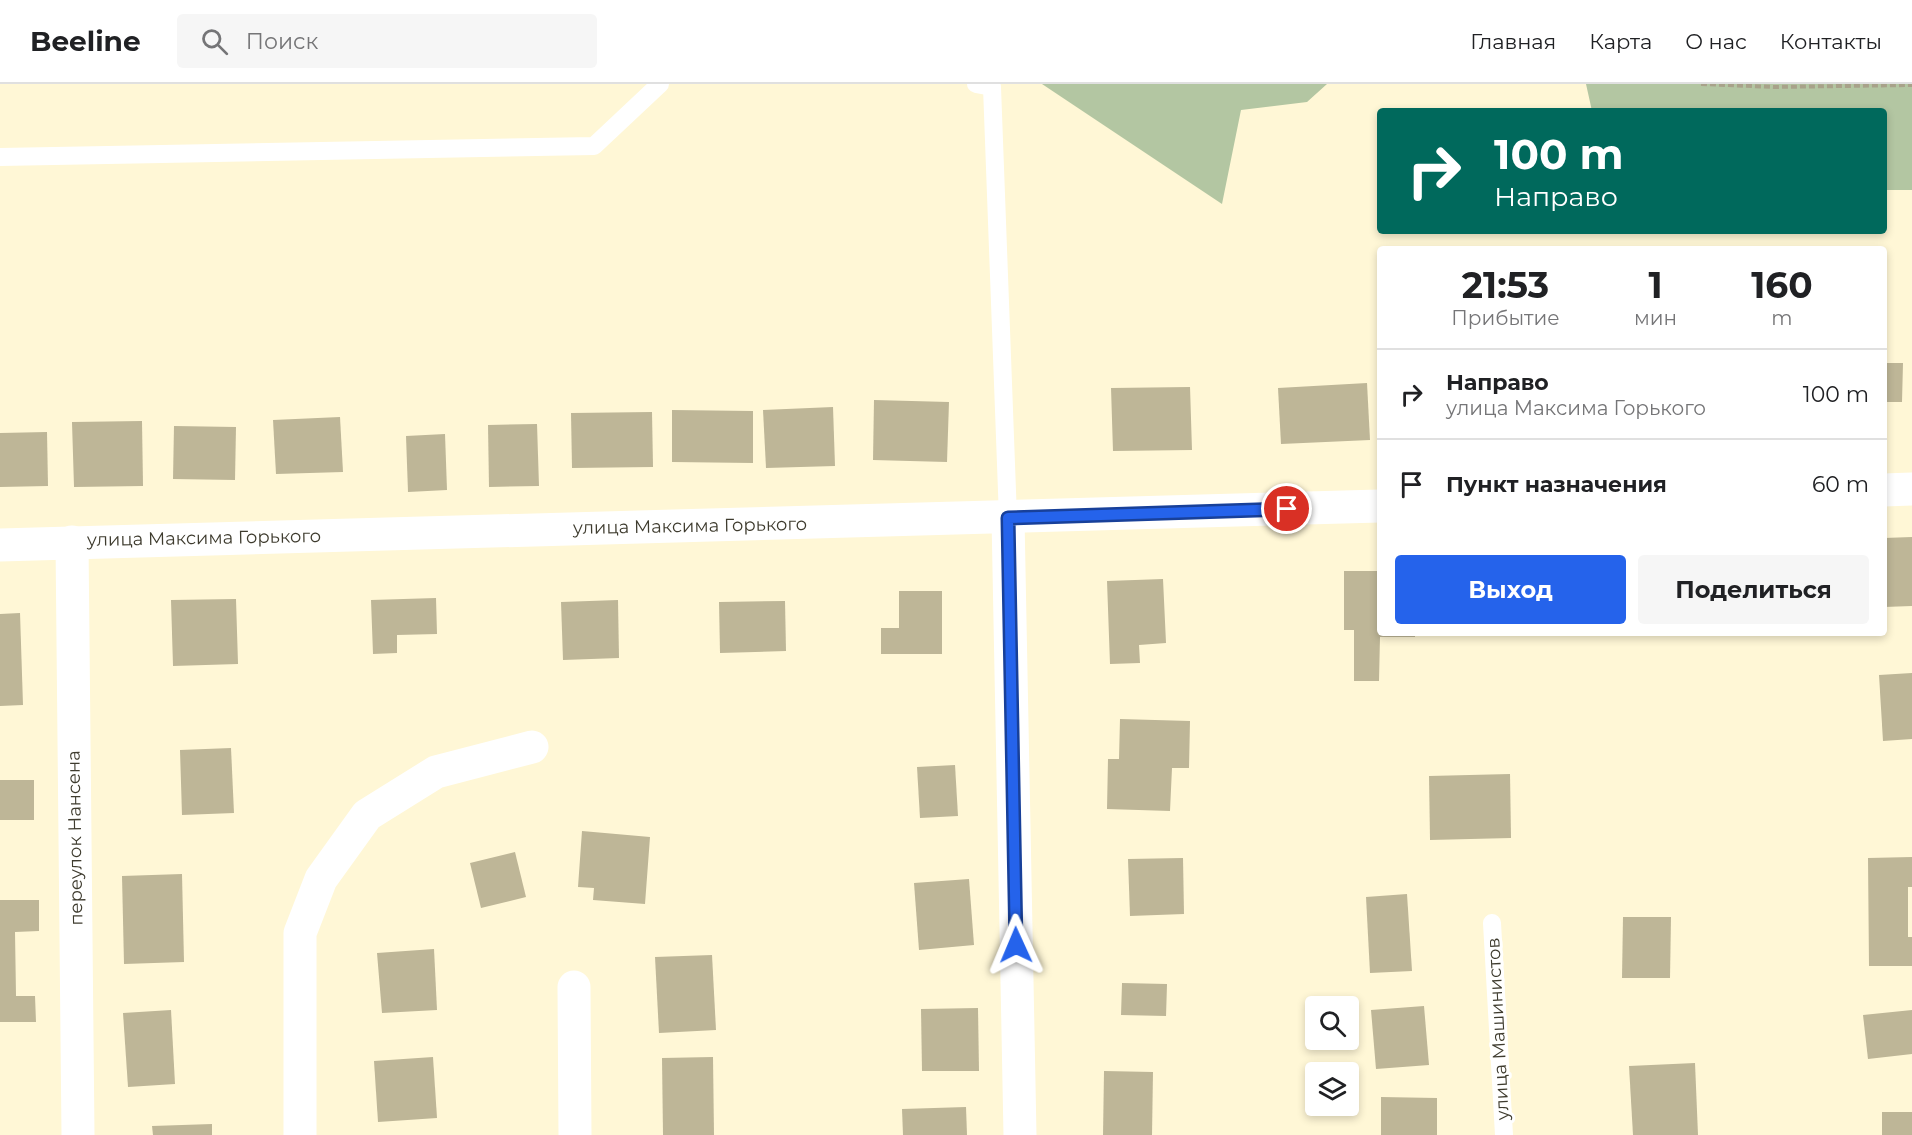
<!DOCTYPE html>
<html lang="ru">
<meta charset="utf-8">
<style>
body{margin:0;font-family:Montserrat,sans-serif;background:#f6f6f6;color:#202124;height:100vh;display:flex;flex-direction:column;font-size:22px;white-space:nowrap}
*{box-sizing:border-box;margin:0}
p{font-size:20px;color:#757577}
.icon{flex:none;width:33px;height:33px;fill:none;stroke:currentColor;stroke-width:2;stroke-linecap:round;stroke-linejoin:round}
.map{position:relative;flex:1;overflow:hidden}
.sheet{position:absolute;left:1377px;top:162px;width:510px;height:390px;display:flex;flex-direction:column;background:#fff;border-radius:6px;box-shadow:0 3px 9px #0003}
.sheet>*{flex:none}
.hud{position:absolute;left:1377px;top:24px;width:510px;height:126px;border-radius:6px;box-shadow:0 3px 9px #0003;background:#00695c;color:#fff;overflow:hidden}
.tools{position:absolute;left:1305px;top:912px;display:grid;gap:12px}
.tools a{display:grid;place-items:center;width:54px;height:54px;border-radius:6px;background:#fff;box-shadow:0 3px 9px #0003;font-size:30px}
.pin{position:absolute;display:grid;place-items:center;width:51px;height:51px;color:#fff;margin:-26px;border:3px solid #fff;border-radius:50%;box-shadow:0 2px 6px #0007}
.me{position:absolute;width:66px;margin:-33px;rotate:359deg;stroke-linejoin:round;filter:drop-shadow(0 0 4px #0008)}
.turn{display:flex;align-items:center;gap:21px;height:126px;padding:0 18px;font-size:27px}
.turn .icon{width:78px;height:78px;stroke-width:2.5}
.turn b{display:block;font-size:42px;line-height:51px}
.eta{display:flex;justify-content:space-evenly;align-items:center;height:102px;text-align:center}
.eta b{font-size:36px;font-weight:700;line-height:42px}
.button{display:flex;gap:12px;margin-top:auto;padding:12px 18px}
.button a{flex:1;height:69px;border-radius:6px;background:#2563eb;color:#fff;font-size:24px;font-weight:700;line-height:69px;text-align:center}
.button a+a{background:#f6f6f6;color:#202124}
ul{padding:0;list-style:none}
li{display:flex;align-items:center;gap:18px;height:90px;padding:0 18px;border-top:2px solid #e0e0e0}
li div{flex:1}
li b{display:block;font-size:22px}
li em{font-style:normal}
header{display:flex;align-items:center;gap:36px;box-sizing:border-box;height:84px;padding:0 30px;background:#fff;border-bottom:2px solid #e0e0e0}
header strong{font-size:28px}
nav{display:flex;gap:33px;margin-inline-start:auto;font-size:21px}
.search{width:420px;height:54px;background:#f6f6f6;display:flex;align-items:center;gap:15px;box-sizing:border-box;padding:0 21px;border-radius:6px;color:#757577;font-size:22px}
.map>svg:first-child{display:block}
.forest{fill:#b3c6a2}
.building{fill:#beb697}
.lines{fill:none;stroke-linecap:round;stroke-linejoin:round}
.path{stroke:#a8a28a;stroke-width:4;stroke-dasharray:6 3;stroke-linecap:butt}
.service{stroke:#fff;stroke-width:18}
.minor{stroke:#fff;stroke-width:33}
.route-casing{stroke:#184099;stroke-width:15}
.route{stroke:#2563eb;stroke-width:10}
.labels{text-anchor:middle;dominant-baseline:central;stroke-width:6;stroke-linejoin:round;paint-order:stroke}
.street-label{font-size:18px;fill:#3e3b2e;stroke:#fff}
</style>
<header>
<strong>Beeline</strong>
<div class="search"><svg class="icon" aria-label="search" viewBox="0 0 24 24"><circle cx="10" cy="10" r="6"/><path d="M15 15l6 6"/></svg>Поиск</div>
<nav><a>Главная</a><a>Карта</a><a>О нас</a><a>Контакты</a></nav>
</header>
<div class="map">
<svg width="1912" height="1051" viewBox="0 0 1912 1051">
<rect width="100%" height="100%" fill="#fff7d6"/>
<g class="forest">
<polygon points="1042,0 1327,0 1307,18 1241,26 1222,120"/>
<polygon points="1586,0 1912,0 1912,106 1884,106 1884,27 1592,27"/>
</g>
<g class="building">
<polygon points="1884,279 1903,279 1902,318 1886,318 1886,327"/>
<polygon points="1367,299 1370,356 1281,360 1278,304"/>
<polygon points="1190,303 1192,366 1113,367 1111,304"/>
<polygon points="874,316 949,318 947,378 873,376"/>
<polygon points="833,323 835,382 766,384 763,326"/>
<polygon points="672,326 753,327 753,379 672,378"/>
<polygon points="652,328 653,383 572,384 571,329"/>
<polygon points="340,333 343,388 276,390 273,336"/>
<polygon points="142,337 143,402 74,403 72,338"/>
<polygon points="537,340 539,402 489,403 488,341"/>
<polygon points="174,342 236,343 235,396 173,395"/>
<polygon points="47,348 48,402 0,403 0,349"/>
<polygon points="445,350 447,406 408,408 406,352"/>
<polygon points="1912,453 1912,522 1884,523 1884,454"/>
<polygon points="1344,487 1380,487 1380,549 1415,549 1415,553 1380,553 1379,597 1354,597 1354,546 1344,546"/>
<polygon points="1163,495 1166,559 1139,561 1140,579 1110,580 1107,497"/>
<polygon points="899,507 942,507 942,570 881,570 881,544 899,544"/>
<polygon points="436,514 437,550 397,551 397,569 373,570 371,516"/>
<polygon points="236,515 238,580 173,582 171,516"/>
<polygon points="618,516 619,574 563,576 561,518"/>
<polygon points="785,517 786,567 720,569 719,518"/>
<polygon points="20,529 23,621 0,622 0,530"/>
<polygon points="1912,589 1912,655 1883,657 1879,591"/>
<polygon points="1120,635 1190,637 1189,684 1172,684 1170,727 1107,725 1108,675 1119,675"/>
<polygon points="231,664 234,729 182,731 180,666"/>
<polygon points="955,681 958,732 920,734 917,683"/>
<polygon points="1510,690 1511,754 1430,756 1429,692"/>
<rect x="0" y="696" width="34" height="40"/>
<polygon points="582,747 650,753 645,820 593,816 594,804 578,803"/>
<polygon points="515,768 526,813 481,824 470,779"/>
<polygon points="1912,773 1912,803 1908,803 1908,853 1912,853 1912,882 1869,882 1868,774"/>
<polygon points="1183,774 1184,830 1130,832 1128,775"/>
<polygon points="182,790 184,878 124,880 122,792"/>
<polygon points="969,795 974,861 919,866 914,799"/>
<polygon points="1407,810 1412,887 1370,889 1366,813"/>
<polygon points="0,816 39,816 39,847 15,848 16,912 35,912 36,938 0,938"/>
<polygon points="1623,833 1671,833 1670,894 1622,894"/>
<polygon points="434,865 437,926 382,929 377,869"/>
<polygon points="712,871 716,946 659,949 655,873"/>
<polygon points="1122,899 1167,900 1166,932 1121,931"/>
<polygon points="1424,922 1429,981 1376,985 1371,926"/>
<polygon points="978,924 979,987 922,987 921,925"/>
<polygon points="171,926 175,1000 128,1003 123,929"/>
<polygon points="1912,926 1912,970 1868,975 1863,931"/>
<polygon points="433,973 437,1034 378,1038 374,977"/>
<polygon points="713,973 714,1051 663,1051 662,974"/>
<polygon points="1695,979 1698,1051 1633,1051 1629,982"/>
<polygon points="1104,987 1153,988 1152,1051 1103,1051"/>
<polygon points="1381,1013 1437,1014 1437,1051 1381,1051"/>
<polygon points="966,1023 967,1051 903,1051 902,1025"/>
<rect x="1882" y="1028" width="30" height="23"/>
<polygon points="212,1040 212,1051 153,1051 152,1042"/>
</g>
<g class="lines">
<polyline class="path" points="1701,0 1773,3 1912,1"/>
<g class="service">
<polyline points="976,0 992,3 1008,434"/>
<polyline points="0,73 594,62 660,0"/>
<polyline points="1492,839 1504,1051"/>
</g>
<g class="minor">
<polyline points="1884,406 1912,405"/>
<polyline points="1008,434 1020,1051"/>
<polyline points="72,458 78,1051"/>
<polyline points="0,461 1380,422"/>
<polyline points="574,903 575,1051"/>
<polyline points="300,1051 300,849 321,795 367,731 436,688 532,663"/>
</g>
</g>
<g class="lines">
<defs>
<polyline id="route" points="1016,861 1008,434 1287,425"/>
</defs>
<use href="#route" class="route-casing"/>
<use href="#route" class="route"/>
</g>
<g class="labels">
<g class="street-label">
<text transform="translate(690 442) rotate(-1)">улица Максима Горького</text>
<text transform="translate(204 454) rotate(-1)">улица Максима Горького</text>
<text transform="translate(75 754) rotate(-91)">переулок Нансена</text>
<text transform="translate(1498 945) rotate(-93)">улица Машинистов</text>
</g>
</g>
</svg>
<div class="tools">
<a><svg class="icon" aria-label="search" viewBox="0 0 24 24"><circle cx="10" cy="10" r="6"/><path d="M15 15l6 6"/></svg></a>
<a><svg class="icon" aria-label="layers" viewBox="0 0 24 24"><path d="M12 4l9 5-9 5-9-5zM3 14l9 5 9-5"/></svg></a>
</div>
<div class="pin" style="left:1287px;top:425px;background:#d93025"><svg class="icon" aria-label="arrive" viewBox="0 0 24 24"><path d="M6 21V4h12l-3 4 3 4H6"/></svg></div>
<svg class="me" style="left:1016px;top:861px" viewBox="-20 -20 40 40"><path d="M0-17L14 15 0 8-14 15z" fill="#2563eb" stroke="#fff" stroke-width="4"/></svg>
<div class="hud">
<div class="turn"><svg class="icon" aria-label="right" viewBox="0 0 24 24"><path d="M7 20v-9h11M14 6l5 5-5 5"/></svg><div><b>100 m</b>Направо</div></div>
</div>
<section class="sheet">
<div class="eta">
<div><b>21:53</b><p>Прибытие</p></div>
<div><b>1</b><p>мин</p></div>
<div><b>160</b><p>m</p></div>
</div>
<ul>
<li><svg class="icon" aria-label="right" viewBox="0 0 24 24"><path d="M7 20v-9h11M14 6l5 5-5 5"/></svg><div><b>Направо</b><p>улица Максима Горького</p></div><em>100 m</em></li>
<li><svg class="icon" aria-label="arrive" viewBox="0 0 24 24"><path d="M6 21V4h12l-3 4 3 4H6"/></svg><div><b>Пункт назначения</b></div><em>60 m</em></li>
</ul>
<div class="button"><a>Выход</a><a>Поделиться</a></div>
</section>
</div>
